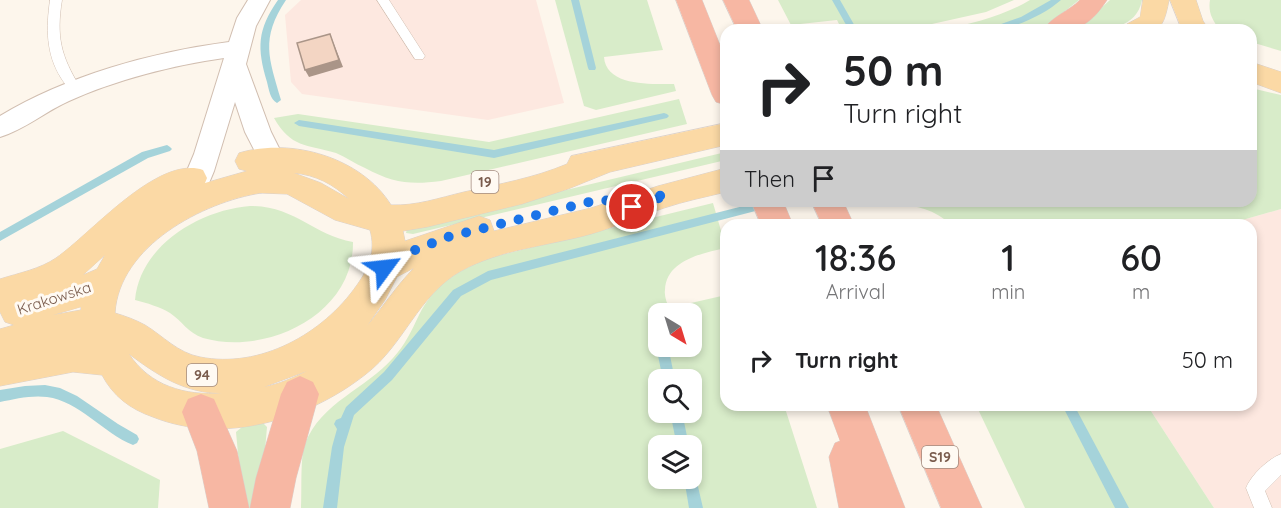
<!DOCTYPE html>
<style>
body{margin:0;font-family:Quicksand,sans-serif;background:#f6f6f6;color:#202124;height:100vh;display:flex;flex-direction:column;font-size:22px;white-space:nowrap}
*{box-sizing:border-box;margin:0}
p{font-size:20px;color:#757577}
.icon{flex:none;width:33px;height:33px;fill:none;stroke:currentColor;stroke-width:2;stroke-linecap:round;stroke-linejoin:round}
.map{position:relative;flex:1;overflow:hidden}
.drawer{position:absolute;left:720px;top:219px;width:537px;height:192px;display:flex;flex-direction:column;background:#fff;border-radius:18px;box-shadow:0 3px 9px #0003}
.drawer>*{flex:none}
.top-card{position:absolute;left:720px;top:24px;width:537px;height:183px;border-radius:18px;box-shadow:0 3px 9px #0003;background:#fff;color:#202124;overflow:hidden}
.needle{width:39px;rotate:142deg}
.fabs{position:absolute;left:648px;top:303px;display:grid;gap:12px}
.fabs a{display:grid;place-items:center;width:54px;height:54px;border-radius:12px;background:#fff;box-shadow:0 3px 9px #0003;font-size:30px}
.pin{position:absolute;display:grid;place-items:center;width:51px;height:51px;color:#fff;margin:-26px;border:3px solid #fff;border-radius:50%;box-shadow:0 2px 6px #0007}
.me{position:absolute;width:66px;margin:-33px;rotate:60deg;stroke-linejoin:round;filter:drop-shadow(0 0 4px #0008)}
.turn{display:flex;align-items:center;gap:21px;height:126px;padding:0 24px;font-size:27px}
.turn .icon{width:78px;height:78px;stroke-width:2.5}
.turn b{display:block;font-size:42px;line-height:51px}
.then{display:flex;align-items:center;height:57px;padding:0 24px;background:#0003;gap:12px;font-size:22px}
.eta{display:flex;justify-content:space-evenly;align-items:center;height:102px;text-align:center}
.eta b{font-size:36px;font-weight:600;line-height:42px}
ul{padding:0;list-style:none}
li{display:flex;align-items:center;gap:18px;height:78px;padding:0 24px}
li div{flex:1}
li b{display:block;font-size:22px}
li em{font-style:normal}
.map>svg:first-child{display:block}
.commercial{fill:#fde8e0}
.green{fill:#d8ecc9;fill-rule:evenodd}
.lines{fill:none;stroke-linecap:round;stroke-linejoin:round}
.stream{fill:#a5d3da;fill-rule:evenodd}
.service-casing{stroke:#d1beb0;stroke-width:1}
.minor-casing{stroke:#d1beb0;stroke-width:2}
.primary-casing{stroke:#dad1cd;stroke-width:1}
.motorway-casing{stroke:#dad1cd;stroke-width:1}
.service{fill:#fff;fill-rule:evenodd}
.minor{fill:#fff;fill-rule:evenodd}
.primary{fill:#fbd9a5;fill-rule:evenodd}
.motorway{fill:#f7b7a3;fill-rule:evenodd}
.shaded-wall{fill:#aa9588}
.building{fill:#f3d5c3;stroke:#aa9588;stroke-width:1.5}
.route{stroke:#1a73e8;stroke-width:10;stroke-dasharray:0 18}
.labels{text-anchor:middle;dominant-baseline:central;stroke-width:6;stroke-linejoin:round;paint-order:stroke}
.shield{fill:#fffaf3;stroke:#a28b7f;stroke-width:1.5}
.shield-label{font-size:14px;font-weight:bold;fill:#7a5c4d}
.street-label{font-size:15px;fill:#7a5c4d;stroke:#fffaf3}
</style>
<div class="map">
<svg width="1281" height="508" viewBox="0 0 1281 508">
<rect width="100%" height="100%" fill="#fdf6ec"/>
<g class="commercial">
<polygon points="301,0 536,0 564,103 488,120 302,94 291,82 285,15"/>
<polygon points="1281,209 1281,508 1214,508 1147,405 1251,405 1251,225 1225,225"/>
</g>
<g class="green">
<path d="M555 0H647L663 50 604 57C606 87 653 84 674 84L676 91 596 110 584 106Z"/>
<polygon points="778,0 1014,0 986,12 905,30 842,30 837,20 791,25"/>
<path d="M1030 0H1079L1050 23 1035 30H942C973 23 1003 16 1030 0Z"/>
<path d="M1110 0H1142C1136 31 1103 30 1077 30Z"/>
<path d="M1210 0H1281V51L1251 42V30H1220C1212 20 1208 12 1210 0Z"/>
<path d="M1251 88 1281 95V209L1225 225H951C930 205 907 204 880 206L878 201H1251Z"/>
<path d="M679 99 687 124 441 181C410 185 393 183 365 168 355 164 346 157 336 153 306 144 291 148 274 118L298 114 489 142Z"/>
<polygon points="726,152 726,160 413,234 406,233 407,229 423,224"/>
<path d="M713 203 726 248C703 253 666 260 665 290 664 296 667 303 669 308L726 295V405H784L817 508H301C302 493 300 455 305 444 321 402 366 389 393 358 405 345 412 330 419 315 435 283 458 271 489 258ZM658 314H692V346H658ZM658 380H692V412H658ZM658 446H692V478H658Z"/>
<path d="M250 206C295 206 313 235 353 242 354 315 266 356 203 338 188 333 182 321 170 313 160 307 147 303 135 300 140 245 200 210 250 206Z"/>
<polygon points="976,405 1147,405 1214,508 1025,508"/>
<polygon points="262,422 267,427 260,508 243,508 236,432 242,427"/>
<polygon points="63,431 160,480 158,508 0,508 0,449"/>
</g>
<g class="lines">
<g class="stream">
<path d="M278 0H286C260 39 269 58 281 100L277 103C270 99 269 90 267 82 257 48 257 30 278 0Z"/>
<polygon points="571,0 579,0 596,68 595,70 589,70 588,68"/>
<polygon points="832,0 840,0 856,28 855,30 849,30"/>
<path d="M1051 0H1061C1044 15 1012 30 989 30L990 28 1021 17Z"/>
<polygon points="664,113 667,114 669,116 667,118 494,158 299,126 294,123 299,120 494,150"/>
<polygon points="167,145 170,147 172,149 170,151 148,158 0,241 0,232 142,152"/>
<polygon points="763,201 783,201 778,205 491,280 461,296 392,380 354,415 344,447 337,508 323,508 332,447 337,429 334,424 336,420 341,418 346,407 384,372 453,290 488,271"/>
<path d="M656 311 660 314H658V333L654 332C651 326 649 318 652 313Z"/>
<polygon points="658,342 658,346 668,346 675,380 663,380 656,346"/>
<path d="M45 385 60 388 77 396 118 424 137 435 139 439 137 443 133 445C103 433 79 401 47 397 31 395 15 399 0 402V390L25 386Z"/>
<polygon points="1062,405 1074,405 1129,508 1115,508"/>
<polygon points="670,412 682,412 689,446 677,446"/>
<polygon points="692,472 694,474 696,478 703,508 689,508 684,478 692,478"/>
</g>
<defs>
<g id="service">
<path d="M50 0H62C56 37 61 56 80 87L74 91C68 89 65 84 61 78 46 54 46 28 50 0Z"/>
<polygon points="377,0 389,0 425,56 423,59 415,59"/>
<path d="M1281 454V475L1265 491 1272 508H1254L1246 488C1251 475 1268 459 1281 454Z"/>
</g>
<path id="minor" d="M248 0H270L256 26 246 64 271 132 285 160 281 167 272 170 263 167 245 132 235 102 214 171 197 212 187 215 177 212 173 204 194 154 224 58C174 65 115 80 69 101 46 111 24 130 0 137V116C66 76 152 52 229 42L237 18Z"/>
<g id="primary">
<path d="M1143 0H1169C1162 37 1157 30 1123 30L1127 24 1140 17Z"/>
<polygon points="1170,0 1196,0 1203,21 1209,30 1182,30"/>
<polygon points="1251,62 1281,72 1281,93 1251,82"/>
<path d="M726 123V145L610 172 568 189 522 204 427 227 403 231 405 241 479 216 490 220 494 231 591 208 658 186 726 168V192C705 197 685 201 664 208 640 216 616 227 591 234 548 246 501 249 461 271 418 295 404 345 366 374 308 420 223 445 153 417 130 409 113 396 102 375L73 372 0 386V329L14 325 5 322 0 312V279C19 273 40 269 56 258 91 234 157 155 203 170L207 178 205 183 247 171 239 169 235 161 239 153C292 137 362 158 391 205 416 206 439 198 464 192 499 184 534 178 567 164L571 156ZM294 173C316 175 333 184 349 199L321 183ZM261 193 287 194 335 220 370 230C376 251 369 268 357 285 323 334 260 369 200 357 178 353 163 336 145 325 136 320 125 316 115 313 119 246 203 202 261 193ZM105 255 97 269 83 275ZM414 268C396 286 383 307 367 326L385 300 397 277ZM81 307V310L53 315ZM129 354C157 375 186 394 222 393 185 396 150 386 129 354ZM307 371C293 378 279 384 264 387Z"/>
</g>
<g id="motorway">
<polygon points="676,0 702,0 726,60 726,105 716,102 712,95"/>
<polygon points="723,0 749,0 763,30 737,30"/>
<path d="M1080 0H1107C1087 30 1076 30 1043 30 1051 17 1069 11 1080 0Z"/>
<polygon points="751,201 783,201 793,225 761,225"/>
<polygon points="811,201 843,201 854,225 822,225"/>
<polygon points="300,376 313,382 319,394 296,478 290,508 250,508 256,478 281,394 287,382"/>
<polygon points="201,394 214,399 237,451 249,508 209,508 197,451 182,412 188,399"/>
<polygon points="827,405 865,405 905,508 839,508 829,457 835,443 840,441"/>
<polygon points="898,405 936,405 982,508 941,508"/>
</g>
</defs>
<use href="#service" class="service-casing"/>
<use href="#minor" class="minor-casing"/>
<use href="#primary" class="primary-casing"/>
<use href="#motorway" class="motorway-casing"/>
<use href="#service" class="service"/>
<use href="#minor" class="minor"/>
<use href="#primary" class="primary"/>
<use href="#motorway" class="motorway"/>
</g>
<polygon class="shaded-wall" points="330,34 343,67 309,77 305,70"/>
<polygon class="building" points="330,34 339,60 305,70 297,43"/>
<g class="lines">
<polyline class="route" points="384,268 415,250 448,237 589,202 668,195 632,207"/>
</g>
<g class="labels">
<g class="shield">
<rect x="471.5" y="171" width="27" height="22" rx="4.5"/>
<rect x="187" y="364" width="30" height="22" rx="4.5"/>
<rect x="922" y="446" width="36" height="22" rx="4.5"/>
</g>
<g class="shield-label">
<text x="485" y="182">19</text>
<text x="202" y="375">94</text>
<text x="940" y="457">S19</text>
</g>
<g class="street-label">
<text transform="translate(54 298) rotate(-18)">Krakowska</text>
</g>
</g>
</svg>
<div class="fabs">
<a><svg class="needle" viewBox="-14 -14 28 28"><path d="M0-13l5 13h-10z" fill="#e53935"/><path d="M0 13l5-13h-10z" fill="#757577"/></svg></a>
<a><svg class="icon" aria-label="search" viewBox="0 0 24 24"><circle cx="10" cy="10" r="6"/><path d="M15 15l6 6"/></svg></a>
<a><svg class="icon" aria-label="layers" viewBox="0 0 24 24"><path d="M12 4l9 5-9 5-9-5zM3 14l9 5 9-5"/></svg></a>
</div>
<div class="pin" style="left:632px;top:207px;background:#d93025"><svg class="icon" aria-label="arrive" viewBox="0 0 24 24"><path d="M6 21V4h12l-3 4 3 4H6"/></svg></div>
<svg class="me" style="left:384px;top:268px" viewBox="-20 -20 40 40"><path d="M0-17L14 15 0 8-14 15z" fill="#1a73e8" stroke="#fff" stroke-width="4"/></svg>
<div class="top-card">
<div class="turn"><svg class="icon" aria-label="right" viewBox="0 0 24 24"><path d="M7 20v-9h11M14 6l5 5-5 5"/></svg><div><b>50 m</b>Turn right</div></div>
<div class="then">Then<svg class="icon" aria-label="arrive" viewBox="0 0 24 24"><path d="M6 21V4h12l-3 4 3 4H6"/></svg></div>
</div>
<section class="drawer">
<div class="eta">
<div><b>18:36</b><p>Arrival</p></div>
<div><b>1</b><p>min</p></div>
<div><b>60</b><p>m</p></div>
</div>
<ul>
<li><svg class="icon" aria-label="right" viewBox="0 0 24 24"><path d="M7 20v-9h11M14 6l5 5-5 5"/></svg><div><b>Turn right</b></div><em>50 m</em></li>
</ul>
</section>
</div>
